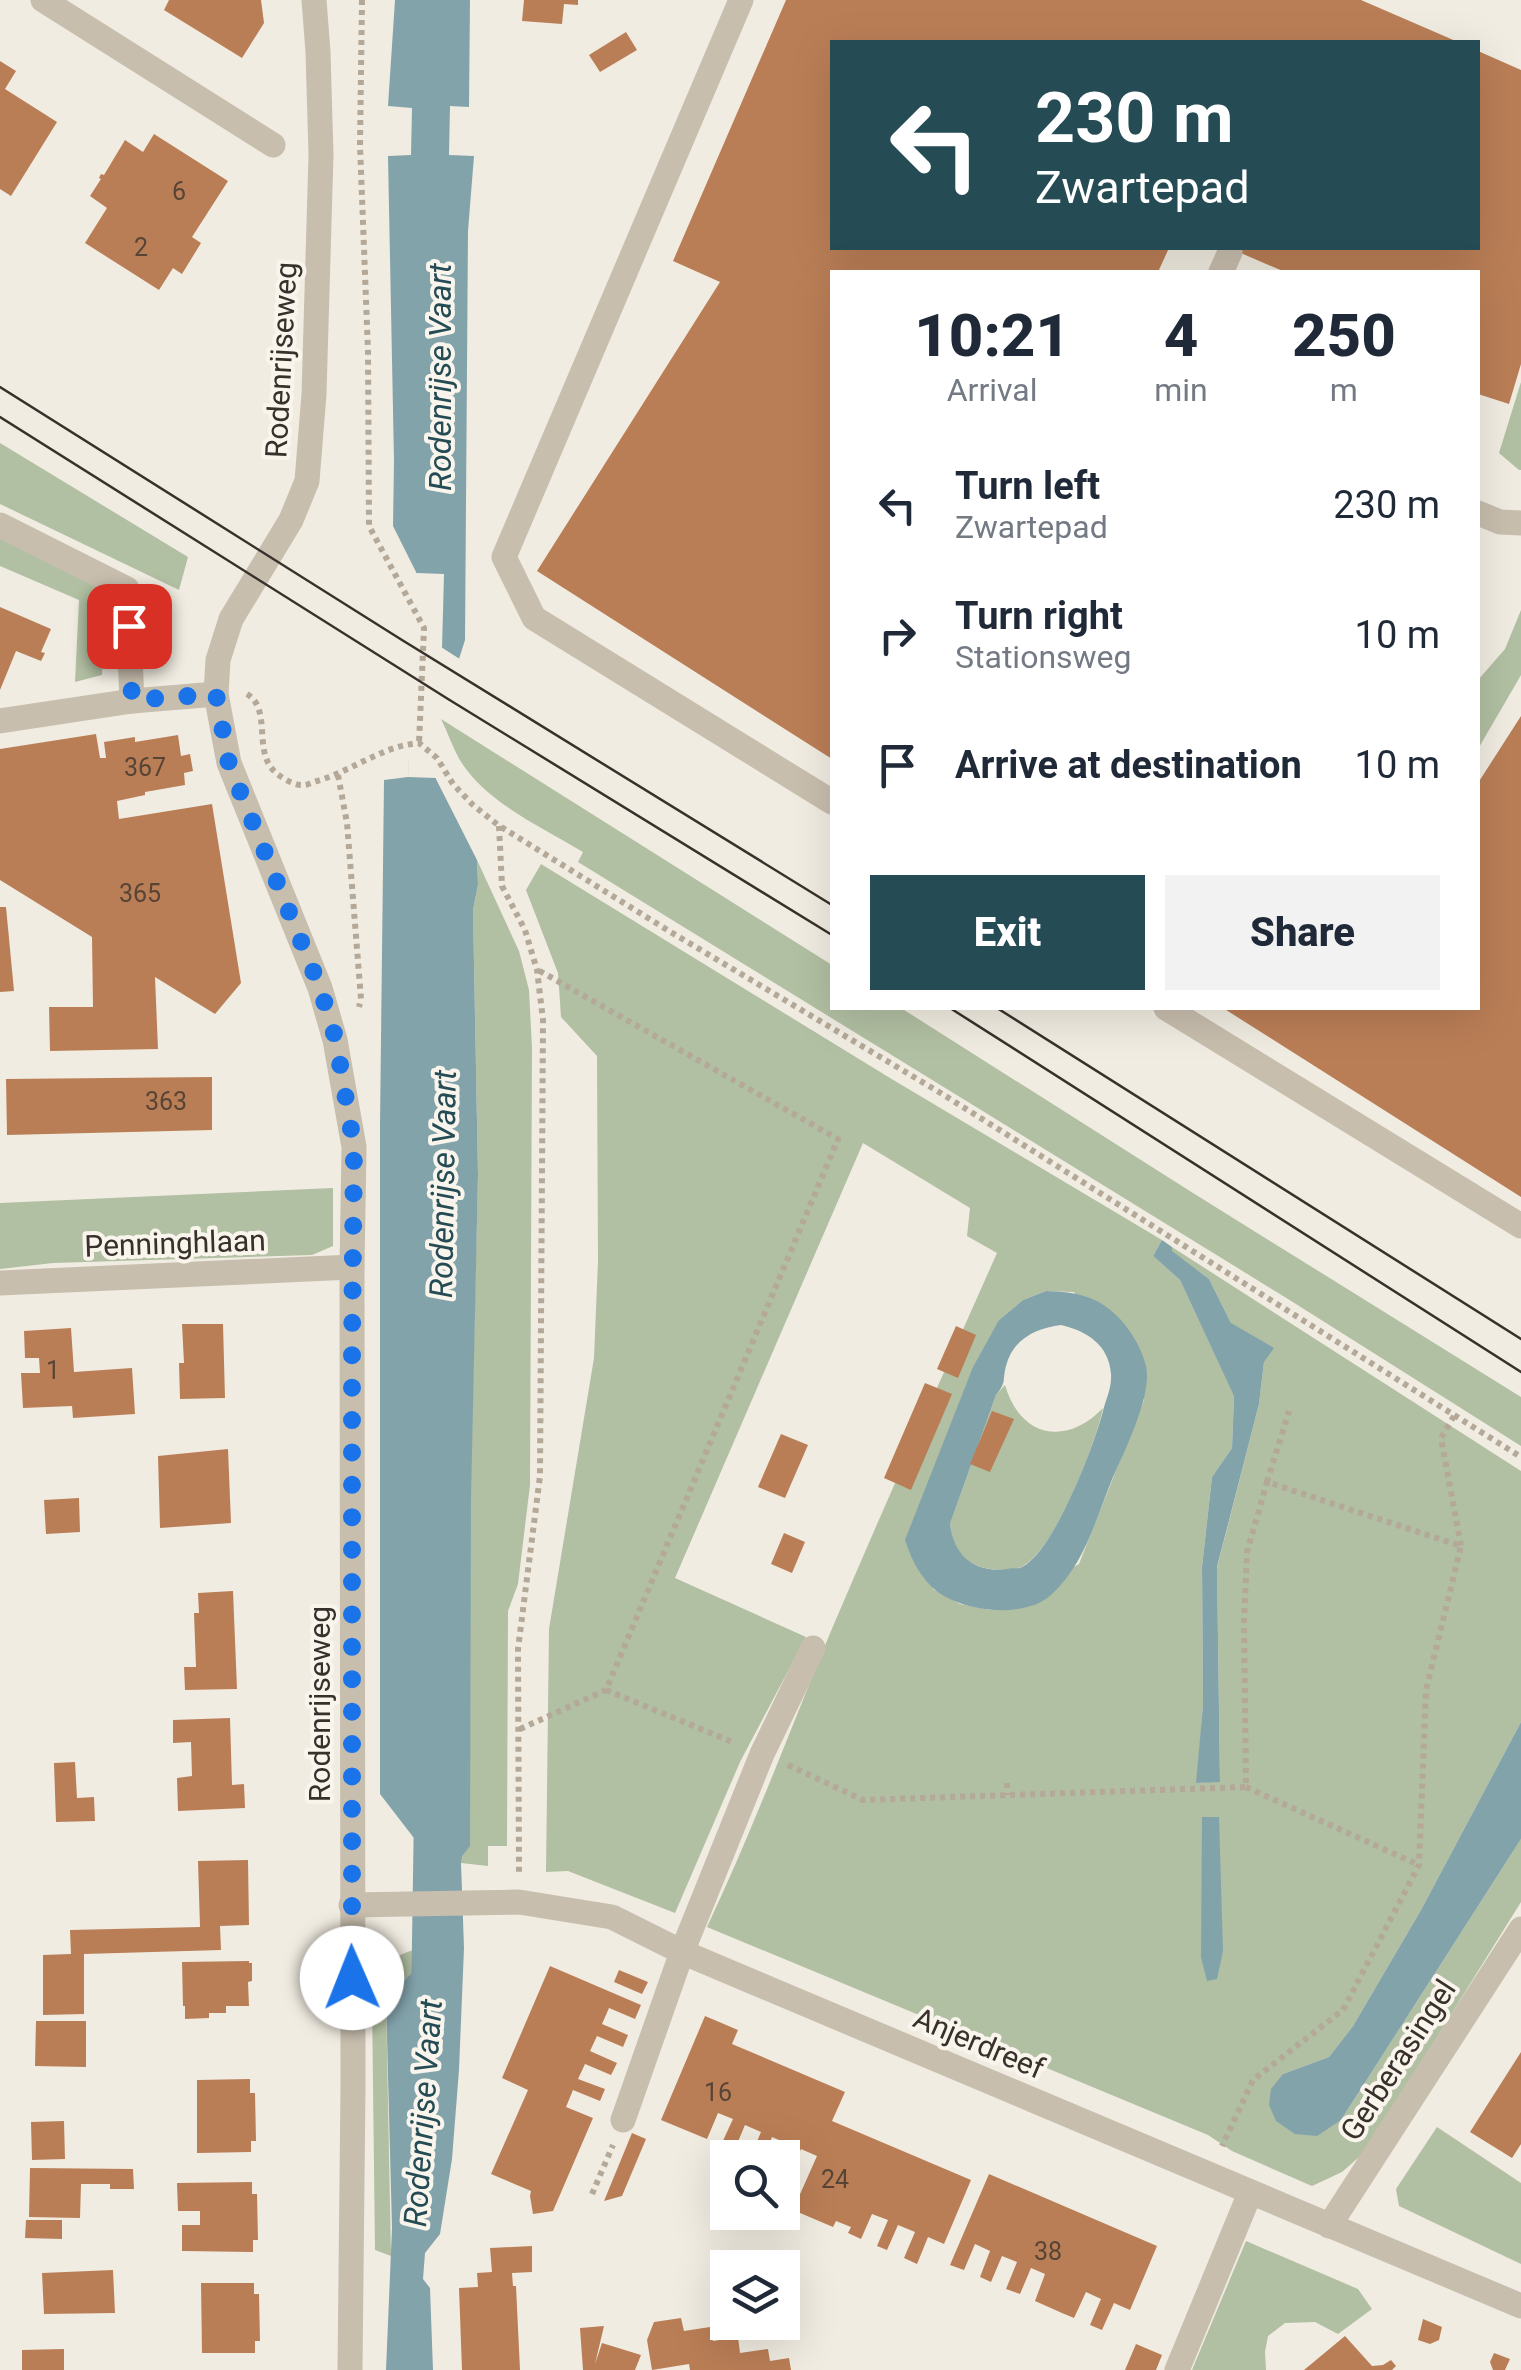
<!DOCTYPE html>
<style>
body{margin:0;font-family:Roboto,sans-serif;background:#f2f2f3;color:#1f2937;height:100vh;display:flex;flex-direction:column;font-size:38px;white-space:nowrap}
*{box-sizing:border-box;margin:0}
p{font-size:32px;color:#747a83}
.icon{flex:none;width:55px;height:55px;fill:none;stroke:currentColor;stroke-width:2;stroke-linecap:round;stroke-linejoin:round}
.map{position:relative;flex:1;overflow:hidden}
.panel{position:absolute;left:830px;top:270px;width:650px;height:740px;display:flex;flex-direction:column;background:#fff;border-radius:0px;box-shadow:0 10px 40px #0002}
.panel>*{flex:none}
.hud{position:absolute;left:830px;top:40px;width:650px;height:210px;border-radius:0px;box-shadow:0 10px 40px #0002;background:#254b55;color:#fff;overflow:hidden}
.buttons{position:absolute;left:710px;top:2140px;display:grid;gap:20px}
.buttons a{display:grid;place-items:center;width:90px;height:90px;border-radius:0px;background:#fff;box-shadow:0 10px 40px #0002;font-size:50px}
.pin{position:absolute;display:grid;place-items:center;width:85px;height:85px;color:#fff;margin:-42px;border-radius:20px;box-shadow:0 5px 15px #0006}
.me{position:absolute;width:110px;margin:-55px;rotate:359deg;stroke-linejoin:round;filter:drop-shadow(0 0 8px #0008)}
.turn{display:flex;align-items:center;gap:35px;height:210px;padding:0 40px;font-size:45px}
.turn .icon{width:130px;height:130px;stroke-width:2.5}
.turn b{display:block;font-size:70px;line-height:85px}
.eta{display:flex;justify-content:space-evenly;align-items:center;height:170px;text-align:center}
.eta b{font-size:60px;font-weight:800;line-height:70px}
.primary-button{display:flex;gap:20px;margin-top:auto;padding:20px 40px}
.primary-button a{flex:1;height:115px;border-radius:0px;background:#254b55;color:#fff;font-size:40px;font-weight:800;line-height:115px;text-align:center}
.primary-button a+a{background:#f2f2f3;color:#1f2937}
ul{padding:0;list-style:none}
li{display:flex;align-items:center;gap:30px;height:130px;padding:0 40px}
li div{flex:1}
li b{display:block;font-size:38px}
li em{font-style:normal}
.map>svg:first-child{display:block}
.green{fill:#b1bfa2;fill-rule:evenodd}
.water{fill:#83a3ab;fill-rule:evenodd}
.pier{fill:#f1ece1}
.lines{fill:none;stroke-linecap:round;stroke-linejoin:round}
.canal{stroke:#83a3ab;stroke-width:40}
.building{fill:#ba7e56}
.path{stroke:#b4a898;stroke-width:6;stroke-dasharray:5 5;stroke-linecap:butt}
.minor{stroke:#c8beae;stroke-width:25}
.tram{stroke:#38312b;stroke-width:2.5}
.route{stroke:#1a73e8;stroke-width:18;stroke-dasharray:0 32.4}
.labels{text-anchor:middle;dominant-baseline:central;stroke-width:8;stroke-linejoin:round;paint-order:stroke}
.number-label{font-size:25px;fill:#584436}
.street-label{font-size:30px;fill:#38312b;stroke:#f9f5ed}
.water-label{font-size:32px;font-style:italic;fill:#254b55;stroke:#f9f5ed}
</style>
<div class="map">
<svg width="1521" height="2370" viewBox="0 0 1521 2370">
<rect width="100%" height="100%" fill="#f1ece1"/>
<g class="green">
<polygon points="1521,382 1521,470 1519,470 1499,453"/>
<polygon points="0,443 188,557 179,590 0,504"/>
<polygon points="0,535 105,586 102,675 75,682 79,600 0,566"/>
<polygon points="1521,610 1521,675 1478,749 1478,680 1505,649"/>
<path d="M441 719 832 965V1008H901L1193 1193 1521 1397V1446L1288 1299 578 862 583 852C543 828 494 806 466 769 455 755 449 735 441 719Z"/>
<polygon points="477,860 519,951 529,990 532,1048 530,1485 518,1584 508,1611 507,1846 488,1846 488,1866 461,1863 478,1175 473,910 478,885"/>
<path d="M541 864 890 1078 1162 1240 1153 1256 1180 1280 1234 1395 1232 1448 1212 1477 1202 1567 1203 1705 1197 1783 1220 1781 1217 1568 1259 1404 1264 1362 1231 1323 1209 1279 1171 1251 1172 1247 1521 1471V1722L1421 1910 1353 2026 1329 2057 1283 2074 1341 2120 1521 1839V1902L1366 2151 1342 2172 1312 2186 1232 2151 1208 2135 707 1927C753 1830 790 1730 831 1631 885 1504 941 1379 997 1253L967 1236 970 1208 863 1143 675 1578 806 1637 740 1762 675 1913 568 1871 546 1872 549 1629 594 1358 598 1261 597 1056 561 1017 558 973 526 890ZM1046 1291 1074 1292 1144 1400 1079 1564 990 1610 960 1604 933 1589 999 1320 1023 1300Z"/>
<polygon points="333,1188 333,1246 312,1255 53,1263 0,1269 0,1203"/>
<path d="M1005 1385C1020 1437 1066 1447 1103 1408 1096 1443 1055 1549 1023 1566 1014 1571 995 1570 985 1568 961 1562 953 1548 950 1524L996 1395Z"/>
<path d="M435 1948 386 2000 391 2256 375 2250 372 2001C379 1994 381 1990 384 1980 392 1951 409 1950 435 1948Z"/>
<polygon points="1437,2127 1521,2183 1521,2264 1399,2206 1396,2189"/>
<polygon points="1246,2241 1358,2289 1372,2309 1338,2334 1315,2322 1285,2323 1268,2336 1265,2352 1266,2370 1192,2370"/>
</g>
<g class="water">
<polygon points="395,0 470,0 469,107 450,106 449,155 474,156 468,231 465,640 459,659 441,647 436,773 436,779 477,860 478,885 473,910 478,1175 471,1498 470,1846 462,1856 461,1863 464,1948 459,2070 452,2159 440,2234 425,2253 423,2279 430,2288 433,2370 386,2370 392,2228 386,2000 435,1948 434,1864 380,1794 380,1125 384,780 408,777 419,578 393,526 394,461 388,156 411,155 412,108 388,106"/>
<polygon points="1162,1240 1172,1247 1172,1251 1209,1279 1231,1323 1274,1348 1264,1362 1259,1404 1217,1567 1220,1782 1196,1783 1203,1705 1202,1567 1212,1477 1232,1448 1234,1396 1180,1280 1153,1256"/>
<path d="M1046 1291C1077 1292 1099 1296 1121 1320 1132 1333 1142 1349 1146 1366 1153 1395 1123 1454 1111 1482 1095 1522 1084 1565 1051 1595 1024 1620 956 1612 931 1586 918 1573 911 1558 905 1540L973 1367 999 1320 1023 1300ZM1061 1325C1087 1331 1109 1345 1111 1374 1112 1388 1106 1399 1103 1411 1094 1446 1054 1551 1022 1567 1018 1569 1012 1568 1007 1569 974 1573 954 1556 950 1524L996 1395C1007 1382 1002 1381 1006 1366 1013 1339 1036 1328 1061 1325Z"/>
<polygon points="1521,1722 1521,1839 1341,2120 1317,2136 1295,2134 1276,2121 1269,2105 1271,2089 1283,2074 1329,2057 1353,2026 1421,1910"/>
<polygon points="1202,1817 1219,1817 1223,1951 1217,1979 1207,1981 1201,1957"/>
</g>
<polygon class="pier" points="417,573 444,574 442,648 463,661 457,664 445,656 436,778 408,777 410,699 408,697 411,628 414,629"/>
<g class="lines">
<polyline class="canal" points="431,2007 434,1810"/>
</g>
<g class="building">
<polygon points="169,0 261,0 264,23 242,58 164,10"/>
<polygon points="524,0 578,0 578,5 564,4 562,24 522,21"/>
<polygon points="786,0 1361,0 1458,42 832,42 832,248 1169,248 1158,272 832,272 832,759 537,571 720,282 673,261"/>
<polygon points="626,32 637,50 600,72 589,55"/>
<polygon points="1478,51 1521,70 1521,364 1509,404 1478,394 1478,272 1285,272 1229,248 1478,248"/>
<polygon points="0,61 16,71 5,89 57,122 11,196 0,189"/>
<polygon points="154,134 228,181 192,237 201,243 182,274 173,268 159,290 85,243 107,208 90,196 101,179 99,178 101,174 104,175 125,140 143,152"/>
<polygon points="0,607 51,629 41,652 45,653 41,661 16,651 0,690"/>
<polygon points="1521,716 1521,1197 1223,1008 1478,1008 1478,783"/>
<polygon points="96,734 100,758 106,758 104,742 135,737 135,742 178,735 181,756 190,754 193,771 184,773 185,785 145,792 145,795 117,801 119,819 212,804 241,983 215,1014 155,977 158,1049 50,1051 49,1007 93,1007 92,937 0,880 0,749"/>
<polygon points="0,907 6,907 14,991 0,992"/>
<polygon points="212,1077 212,1130 7,1135 6,1079"/>
<polygon points="182,1324 223,1324 225,1398 180,1399 179,1363 184,1363"/>
<polygon points="956,1326 976,1335 958,1378 937,1369"/>
<polygon points="71,1328 74,1372 132,1368 135,1414 73,1418 72,1406 23,1408 21,1373 40,1373 39,1358 25,1358 24,1331"/>
<polygon points="925,1383 952,1394 911,1490 884,1478"/>
<polygon points="992,1411 1014,1419 990,1472 970,1464"/>
<polygon points="781,1434 808,1445 785,1498 758,1487"/>
<polygon points="228,1449 231,1523 160,1528 158,1456"/>
<polygon points="79,1498 80,1532 46,1534 44,1500"/>
<polygon points="784,1533 805,1542 792,1573 771,1564"/>
<polygon points="233,1591 237,1689 185,1690 184,1667 196,1667 194,1613 199,1613 198,1593"/>
<polygon points="230,1718 232,1785 244,1784 245,1808 178,1811 177,1778 192,1776 191,1742 173,1743 173,1720"/>
<polygon points="75,1762 77,1798 94,1797 95,1821 56,1822 54,1763"/>
<polygon points="248,1860 249,1925 220,1926 221,1950 84,1954 84,2014 43,2015 43,1955 71,1954 70,1930 200,1927 198,1861"/>
<polygon points="249,1961 249,1963 252,1963 252,1981 248,1982 249,2006 226,2006 226,2013 209,2013 209,2018 185,2019 185,2006 183,2006 182,1962"/>
<polygon points="550,1966 641,2005 635,2019 609,2008 602,2024 628,2035 623,2047 597,2036 590,2051 617,2063 611,2075 585,2064 578,2079 605,2089 600,2101 573,2090 566,2107 593,2118 553,2211 533,2214 530,2196 531,2191 491,2174 528,2090 502,2078"/>
<polygon points="619,1970 648,1982 642,1994 614,1982"/>
<polygon points="705,2016 738,2030 732,2044 845,2092 832,2121 971,2180 944,2244 928,2237 917,2264 904,2258 915,2232 898,2225 887,2250 877,2246 888,2220 872,2214 861,2239 848,2233 851,2227 836,2221 833,2227 793,2210 817,2156 801,2149 790,2175 782,2172 782,2158 788,2144 772,2137 764,2158 750,2158 761,2132 745,2125 734,2151 721,2145 733,2119 718,2113 707,2139 661,2120"/>
<polygon points="36,2021 86,2021 86,2067 35,2066"/>
<polygon points="1521,2052 1521,2144 1512,2158 1470,2132"/>
<polygon points="250,2079 250,2093 255,2093 256,2141 251,2141 251,2152 197,2153 197,2080"/>
<polygon points="64,2121 65,2159 32,2160 31,2122"/>
<polygon points="632,2133 646,2139 622,2196 604,2201"/>
<polygon points="30,2168 133,2169 134,2189 110,2189 110,2184 81,2184 80,2218 29,2217"/>
<polygon points="989,2174 1157,2246 1130,2310 1114,2303 1102,2330 1090,2325 1101,2299 1086,2292 1074,2318 1062,2313 1035,2301 1045,2274 1031,2268 1020,2294 1006,2289 1017,2262 1002,2256 991,2282 980,2277 990,2251 975,2244 964,2270 950,2265"/>
<polygon points="252,2182 252,2194 257,2194 258,2240 253,2240 253,2252 182,2251 182,2225 200,2225 200,2211 178,2211 177,2183"/>
<polygon points="26,2220 62,2220 62,2239 25,2238"/>
<polygon points="532,2246 532,2272 512,2273 513,2286 516,2286 520,2370 462,2370 459,2288 478,2287 477,2273 492,2272 490,2248"/>
<polygon points="113,2270 115,2313 44,2314 42,2273"/>
<polygon points="201,2283 254,2283 254,2294 259,2294 260,2341 255,2341 255,2353 202,2353"/>
<polygon points="681,2318 684,2331 710,2327 713,2341 738,2337 740,2353 768,2349 770,2361 789,2358 791,2370 690,2370 689,2364 652,2370 647,2340 654,2322"/>
<polygon points="1423,2319 1442,2327 1439,2340 1430,2344 1418,2340"/>
<polygon points="604,2326 595,2364 602,2343 641,2355 635,2370 583,2370 580,2328"/>
<polygon points="1345,2336 1372,2366 1383,2365 1391,2360 1396,2366 1392,2370 1304,2370"/>
<polygon points="1136,2344 1162,2355 1156,2370 1125,2370"/>
<polygon points="64,2349 64,2370 22,2370 22,2350"/>
<polygon points="1494,2353 1510,2359 1505,2370 1493,2370 1490,2362"/>
</g>
<g class="lines">
<g class="path">
<polyline points="362,0 360,145 368,351 369,526 424,628 419,743"/>
<path d="M247 694C272 709 253 750 274 771 280 777 293 785 302 785 307 786 312 782 317 781 352 771 382 746 419 743L437 758 453 784 473 805 498 825 669 931 939 1092 1521 1457"/>
<polyline points="338,775 347,823 361,999 359,1007"/>
<polyline points="499,826 502,886 525,930 537,970 543,1020 540,1476 518,1649 519,1874"/>
<polyline points="1454,1416 1441,1438 1461,1546"/>
<polyline points="1267,1482 1289,1411"/>
<polyline points="606,1690 735,1743"/>
<polyline points="520,1729 606,1690 838,1139 538,970"/>
<polyline points="788,1765 863,1800 1246,1787 1244,1621 1247,1552 1267,1482 1461,1546 1426,1690 1419,1865 1343,2010 1253,2080 1222,2146"/>
<polyline points="1007,1783 1007,1795"/>
<polyline points="1246,1787 1419,1865"/>
<polyline points="592,2194 613,2145"/>
</g>
<g class="minor">
<polyline points="43,0 273,145"/>
<polyline points="314,0 318,52 321,155 314,394 307,481 291,520 231,619 218,660 216,694 229,763 320,988 335,1040 354,1147 352,1267 353,2086 350,2370"/>
<polyline points="741,0 504,557 534,618 832,802"/>
<polyline points="1221,272 1230,252"/>
<polyline points="1478,513 1500,522 1521,523"/>
<polyline points="0,525 127,589 132,701"/>
<polyline points="0,721 132,701 216,694"/>
<polyline points="1166,1008 1521,1226"/>
<polyline points="0,1283 352,1267"/>
<polyline points="351,1905 519,1902 612,1917 682,1952 1521,2306"/>
<polyline points="623,2120 682,1952 762,1754 813,1648"/>
<polyline points="1329,2226 1521,1929"/>
<polyline points="1177,2370 1250,2193"/>
</g>
<g class="tram">
<polyline points="0,387 402,640 832,905"/>
<polyline points="0,417 448,699 832,935"/>
<polyline points="950,1008 1521,1372"/>
<polyline points="997,1008 1521,1339"/>
</g>
</g>
<g class="lines">
<polyline class="route" points="129,626 132,700 216,694 229,764 320,988 336,1040 354,1147 352,1347 352,1978"/>
</g>
<g class="labels">
<g class="number-label">
<text x="179" y="191">6</text>
<text x="141" y="247">2</text>
<text x="145" y="767">367</text>
<text x="140" y="893">365</text>
<text x="166" y="1101">363</text>
<text x="53" y="1370">1</text>
<text x="718" y="2092">16</text>
<text x="835" y="2179">24</text>
<text x="1048" y="2251">38</text>
</g>
<g class="street-label">
<text transform="translate(281 360) rotate(-87)">Rodenrijseweg</text>
<text transform="translate(175 1243) rotate(-2)">Penninghlaan</text>
<text transform="translate(319 1704) rotate(-90)">Rodenrijseweg</text>
<text transform="translate(979 2043) rotate(23)">Anjerdreef</text>
<text transform="translate(1398 2060) rotate(-57)">Gerberasingel</text>
</g>
<g class="water-label">
<text transform="translate(440 377) rotate(-90)">Rodenrijse Vaart</text>
<text transform="translate(443 1184) rotate(-89)">Rodenrijse Vaart</text>
<text transform="translate(423 2113) rotate(-86)">Rodenrijse Vaart</text>
</g>
</g>
</svg>
<div class="buttons">
<a><svg class="icon" aria-label="search" viewBox="0 0 24 24"><circle cx="10" cy="10" r="6"/><path d="M15 15l6 6"/></svg></a>
<a><svg class="icon" aria-label="layers" viewBox="0 0 24 24"><path d="M12 4l9 5-9 5-9-5zM3 14l9 5 9-5"/></svg></a>
</div>
<div class="pin" style="left:129px;top:626px;background:#d93025"><svg class="icon" aria-label="arrive" viewBox="0 0 24 24"><path d="M6 21V4h12l-3 4 3 4H6"/></svg></div>
<svg class="me" style="left:352px;top:1978px" viewBox="-20 -20 40 40"><circle r="19" fill="#fff"/><path d="M0-13L10 11 0 6-10 11z" fill="#1a73e8"/></svg>
<div class="hud">
<div class="turn"><svg class="icon" aria-label="left" viewBox="0 0 24 24"><path d="M17 20v-9H6M10 6l-5 5 5 5"/></svg><div><b>230 m</b>Zwartepad</div></div>
</div>
<section class="panel">
<div class="eta">
<div><b>10:21</b><p>Arrival</p></div>
<div><b>4</b><p>min</p></div>
<div><b>250</b><p>m</p></div>
</div>
<ul>
<li><svg class="icon" aria-label="left" viewBox="0 0 24 24"><path d="M17 20v-9H6M10 6l-5 5 5 5"/></svg><div><b>Turn left</b><p>Zwartepad</p></div><em>230 m</em></li>
<li><svg class="icon" aria-label="right" viewBox="0 0 24 24"><path d="M7 20v-9h11M14 6l5 5-5 5"/></svg><div><b>Turn right</b><p>Stationsweg</p></div><em>10 m</em></li>
<li><svg class="icon" aria-label="arrive" viewBox="0 0 24 24"><path d="M6 21V4h12l-3 4 3 4H6"/></svg><div><b>Arrive at destination</b></div><em>10 m</em></li>
</ul>
<div class="primary-button"><a>Exit</a><a>Share</a></div>
</section>
</div>
